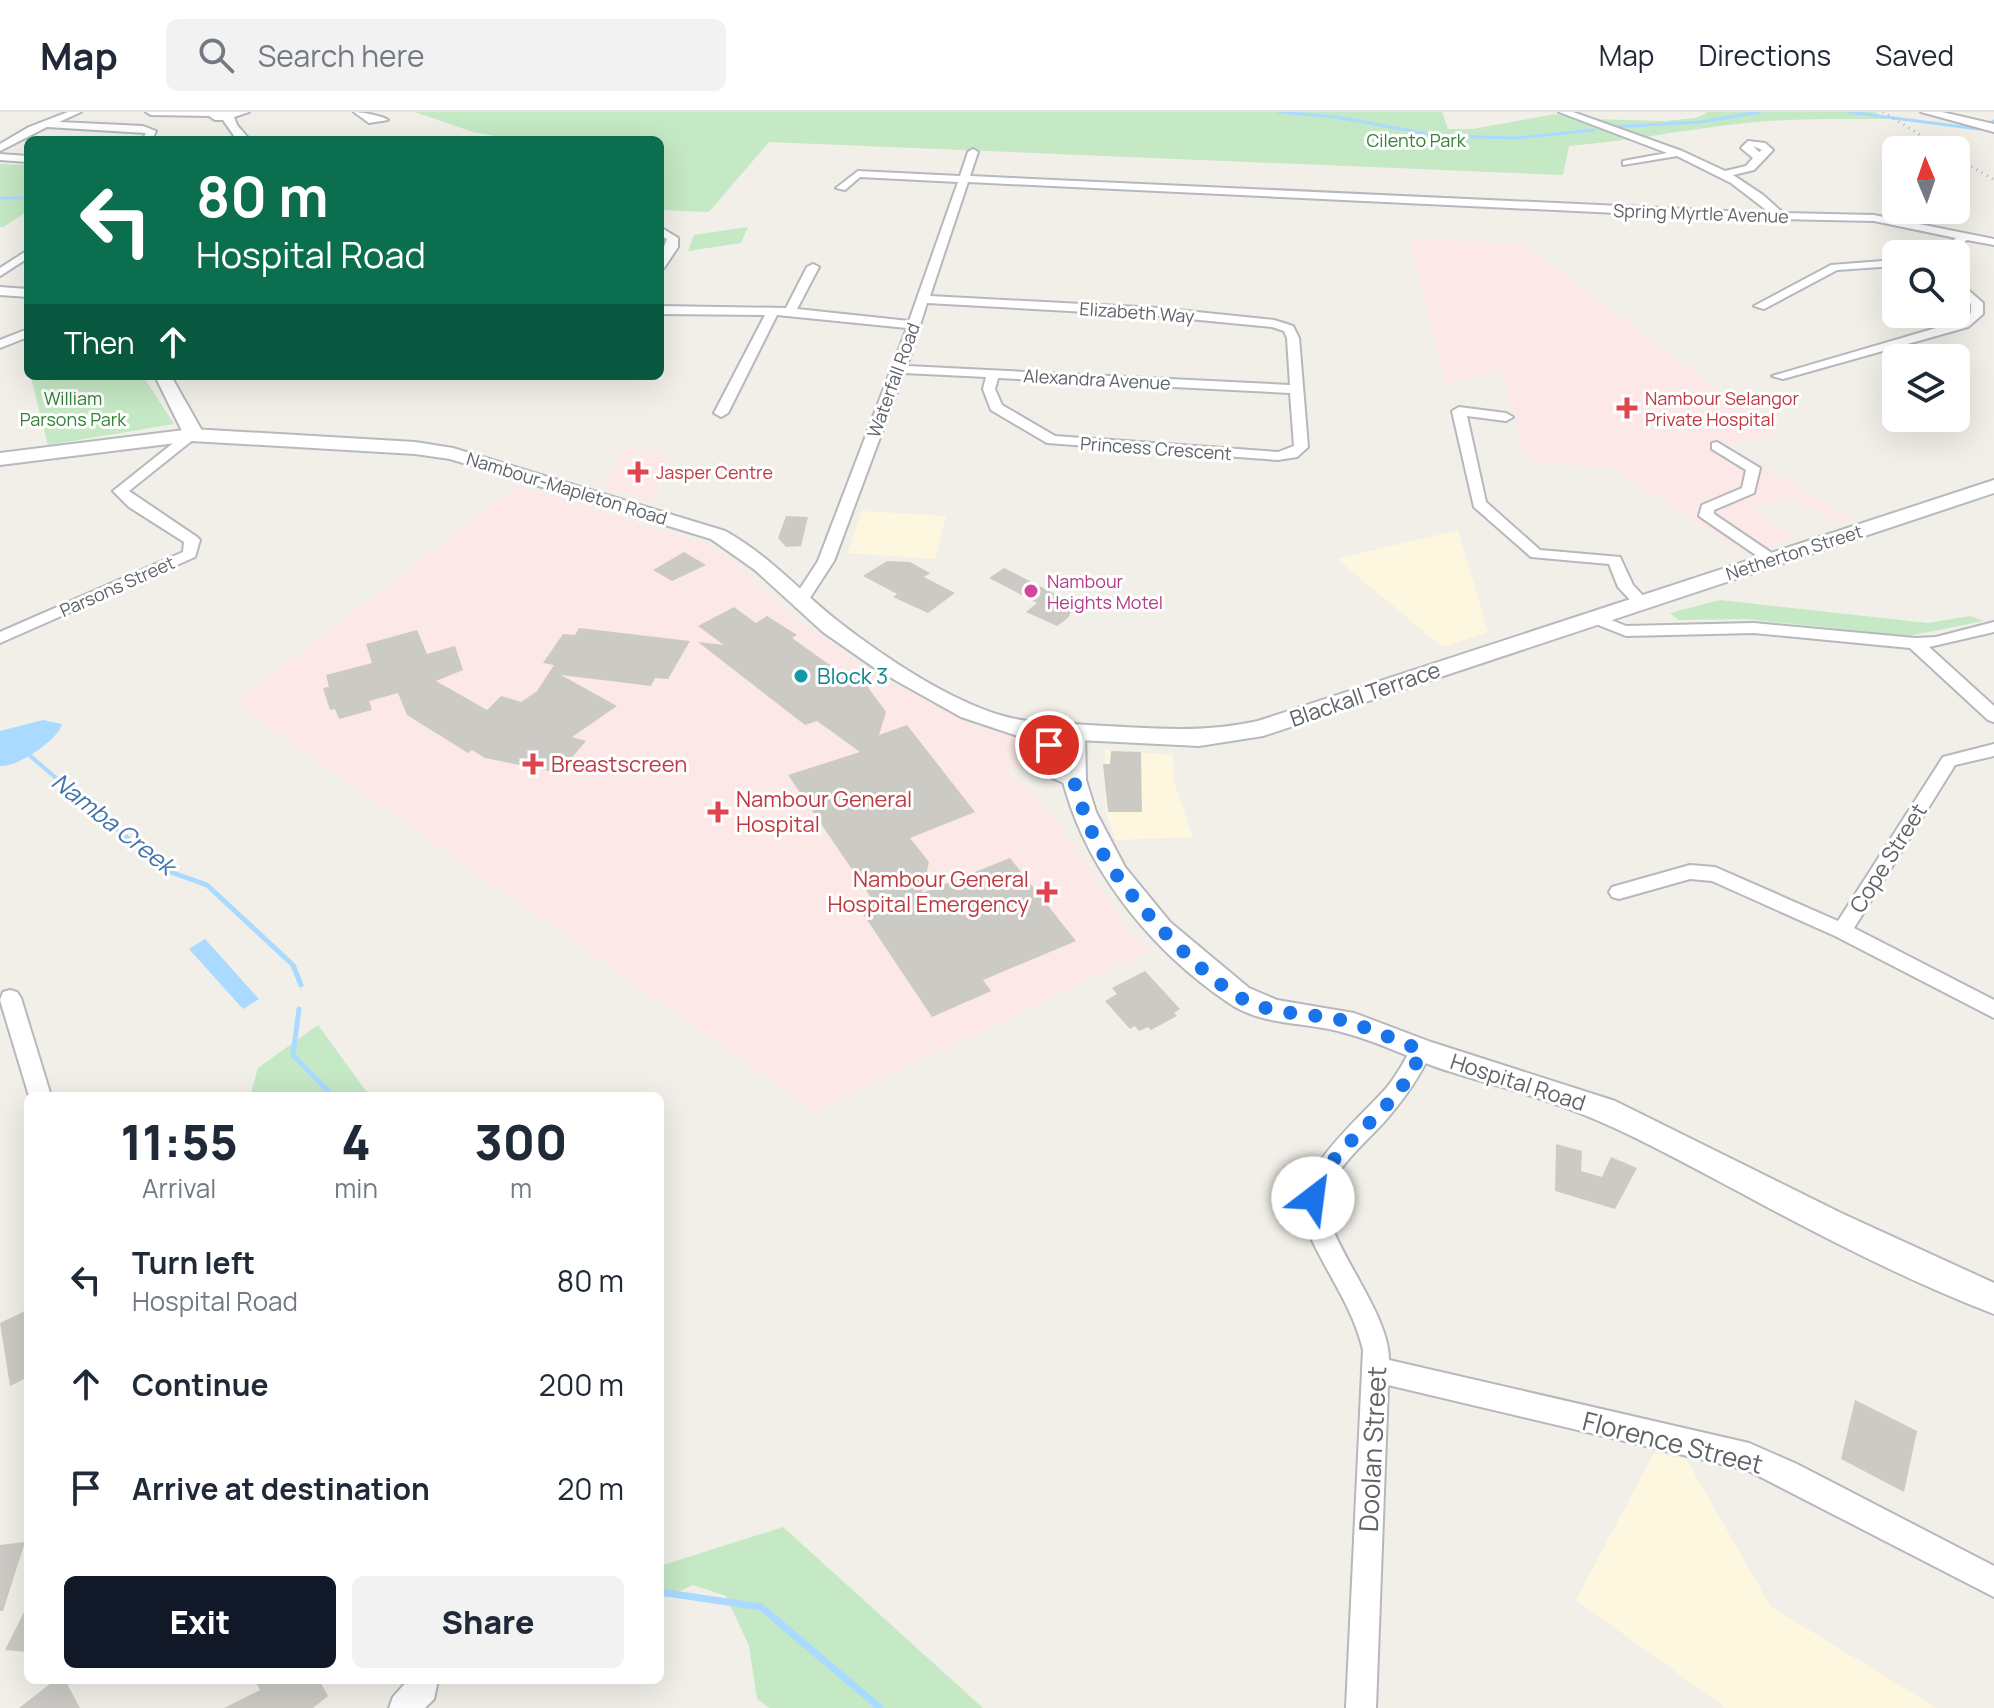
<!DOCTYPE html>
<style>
body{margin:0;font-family:Manrope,sans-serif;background:#f2f2f3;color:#1f2937;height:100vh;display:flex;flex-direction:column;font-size:30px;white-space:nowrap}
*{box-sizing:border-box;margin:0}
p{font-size:26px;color:#747a83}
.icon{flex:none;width:44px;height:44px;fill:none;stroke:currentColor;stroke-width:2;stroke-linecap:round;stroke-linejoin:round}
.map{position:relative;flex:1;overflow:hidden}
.panel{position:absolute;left:24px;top:980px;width:640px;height:592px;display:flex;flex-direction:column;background:#fff;border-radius:12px;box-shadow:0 8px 32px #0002}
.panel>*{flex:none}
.top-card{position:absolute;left:24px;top:24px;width:640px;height:244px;border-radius:12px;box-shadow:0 8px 32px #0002;background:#0b6e4f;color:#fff;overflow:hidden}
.needle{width:52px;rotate:358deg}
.fabs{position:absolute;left:1882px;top:24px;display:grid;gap:16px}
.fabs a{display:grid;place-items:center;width:88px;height:88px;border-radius:12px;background:#fff;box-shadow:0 8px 32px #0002;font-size:40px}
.pin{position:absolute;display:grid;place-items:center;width:68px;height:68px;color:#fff;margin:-34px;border:4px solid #fff;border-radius:50%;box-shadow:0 2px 8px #0007}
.me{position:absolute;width:88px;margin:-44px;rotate:30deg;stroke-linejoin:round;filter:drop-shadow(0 0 6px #0008)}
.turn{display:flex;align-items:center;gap:28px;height:168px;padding:0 40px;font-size:36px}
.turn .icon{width:104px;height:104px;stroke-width:2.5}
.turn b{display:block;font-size:56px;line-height:68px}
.then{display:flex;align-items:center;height:76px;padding:0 40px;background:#0003;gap:16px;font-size:30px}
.eta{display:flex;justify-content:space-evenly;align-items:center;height:136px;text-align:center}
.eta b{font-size:48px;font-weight:800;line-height:56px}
.action{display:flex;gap:16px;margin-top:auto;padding:16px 40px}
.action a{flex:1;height:92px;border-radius:12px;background:#111827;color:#fff;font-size:32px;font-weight:800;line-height:92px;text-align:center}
.action a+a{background:#f2f2f3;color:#1f2937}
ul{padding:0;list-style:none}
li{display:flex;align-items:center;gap:24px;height:104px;padding:0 40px}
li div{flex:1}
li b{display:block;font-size:30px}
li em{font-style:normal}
header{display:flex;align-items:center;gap:48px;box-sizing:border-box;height:112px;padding:0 40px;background:#fff;border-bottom:2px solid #e0e1e3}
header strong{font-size:38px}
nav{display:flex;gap:44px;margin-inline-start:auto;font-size:28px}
.search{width:560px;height:72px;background:#f2f2f3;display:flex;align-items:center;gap:20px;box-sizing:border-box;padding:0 28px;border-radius:12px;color:#747a83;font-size:30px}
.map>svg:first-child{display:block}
.commercial{fill:#fef7e0}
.medical{fill:#fce8e6}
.green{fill:#c5e8c5}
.water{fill:#aadaff}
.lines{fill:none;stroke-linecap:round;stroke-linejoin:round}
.stream-far3{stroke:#aadaff;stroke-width:3}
.stream-far2{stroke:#aadaff;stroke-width:4}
.stream-far1{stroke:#aadaff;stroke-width:5}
.stream{stroke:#aadaff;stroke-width:7}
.building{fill:#cccac5}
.minor-casing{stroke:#b5b8bc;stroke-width:4}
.tertiary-casing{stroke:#b5b8bc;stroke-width:4}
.secondary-casing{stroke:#b6babf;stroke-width:4}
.minor{fill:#fff;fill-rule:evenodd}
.tertiary{fill:#fff;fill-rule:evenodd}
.secondary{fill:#fff;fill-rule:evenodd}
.rail{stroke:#b6b7b8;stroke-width:3;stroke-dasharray:1 5;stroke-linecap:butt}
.route{stroke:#1a73e8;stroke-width:14;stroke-dasharray:0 25.2}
.health-dot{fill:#e0444e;stroke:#fff;stroke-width:3}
.hotel-dot{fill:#d1479c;stroke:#fff;stroke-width:3}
.culture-dot{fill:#0f9aa8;stroke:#fff;stroke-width:3}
.labels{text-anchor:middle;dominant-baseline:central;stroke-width:6;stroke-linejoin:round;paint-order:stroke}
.far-park-label{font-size:18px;fill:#348238;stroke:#fff}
.far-street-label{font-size:18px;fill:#5f6368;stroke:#fff}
.far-health-label{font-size:18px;fill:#be3a42;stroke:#fff;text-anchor:start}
.far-hotel-label{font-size:18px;fill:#b23c85;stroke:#fff;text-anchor:start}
.culture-label{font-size:22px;fill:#0d838f;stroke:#fff;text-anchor:start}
.street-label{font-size:22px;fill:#5f6368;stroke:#fff}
.health-label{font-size:22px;fill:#be3a42;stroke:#fff;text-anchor:start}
.water-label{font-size:24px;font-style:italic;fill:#4174aa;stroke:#fff}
.near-street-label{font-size:26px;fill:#5f6368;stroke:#fff}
</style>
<header>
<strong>Map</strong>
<div class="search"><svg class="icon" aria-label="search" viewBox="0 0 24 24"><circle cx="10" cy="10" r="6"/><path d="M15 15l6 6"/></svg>Search here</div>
<nav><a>Map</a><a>Directions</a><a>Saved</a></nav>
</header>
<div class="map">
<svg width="1994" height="1596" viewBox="0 0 1994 1596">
<rect width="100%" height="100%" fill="#f1efe8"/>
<g class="commercial">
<polygon points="862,399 946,404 935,447 848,441"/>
<polygon points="1458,418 1488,520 1442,535 1337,447"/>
<polygon points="1105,638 1173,643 1173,667 1193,725 1116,728 1106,700"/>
<polygon points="1654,1341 1686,1347 1771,1495 1937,1596 1726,1596 1576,1488"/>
</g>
<g class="medical">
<polygon points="1408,126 1524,132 1774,320 1729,333 1850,407 1835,412 1789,384 1752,395 1796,426 1745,442 1612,356 1527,349 1500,256 1445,273"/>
<polygon points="626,334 638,338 635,340 638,342 644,340 670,345 652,390 605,375"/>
<polygon points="517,374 703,431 729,446 794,505 856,550 972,613 1045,632 1048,645 1001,657 1034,681 1077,737 1122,810 1149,839 815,999 234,591"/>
</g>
<g class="green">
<path d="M415 0H1442L1448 17H1473L1555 2 1588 7 1665 9 1696 6 1708 0H1875L1887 7C1840 7 1793 6 1746 11 1687 17 1629 29 1569 34L1563 63 769 30 709 100 660 98V28H517L473 20Z"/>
<polygon points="0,52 28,53 28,99 3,115 0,115"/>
<polygon points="748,115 741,131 688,139 694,123"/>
<polygon points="143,264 174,312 48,333 31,266"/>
<polygon points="1720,488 1928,511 1970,504 1984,509 1908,524 1745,507 1679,508 1670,501"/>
<polygon points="318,913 366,979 375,984 250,984 258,956"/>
<polygon points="783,1415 983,1596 770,1596 757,1587 749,1534 726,1484 693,1473 660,1487 660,1454"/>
</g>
<g class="water">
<path d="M43 608 62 612C59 627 17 656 0 654V619Z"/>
<polygon points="205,827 259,887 243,897 189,837"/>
</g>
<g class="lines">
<g class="stream-far3">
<polyline points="1279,0 1336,5 1439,24 1517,26 1594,18"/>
<polyline points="1848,0 1978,17"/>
<polyline points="1990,11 1994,9"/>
<polyline points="1611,15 1700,10 1760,0"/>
<polyline points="0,86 28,86"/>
</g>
<polyline class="stream-far2" points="29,643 128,727"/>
<g class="stream-far1">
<polyline points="126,725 165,758 207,773 293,853 301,873"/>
<polyline points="299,897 293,943 333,984"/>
</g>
<polyline class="stream" points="660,1480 761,1495 880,1596"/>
</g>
<g class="building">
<polygon points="786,404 808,405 801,434 786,435 778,426"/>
<polygon points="684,440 706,453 672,469 653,458"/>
<polygon points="887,449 910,450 930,461 924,465 955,481 928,501 893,485 897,482 863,464"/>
<polygon points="1004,456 1075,492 1068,506 1057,514 1026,500 1037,491 989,466"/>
<polygon points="734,495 756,511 767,504 797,523 792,526 841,561 846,559 867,574 886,600 879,623 907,613 975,700 910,726 929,750 922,781 1010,746 1076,829 983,868 991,879 932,905 859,796 874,790 788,663 860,640 817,609 805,613 698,530 724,533 698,514"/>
<polygon points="579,516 690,529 668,567 655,566 651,574 561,563 617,594 572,625 586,629 559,661 485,646 472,638 468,641 407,603 398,581 369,589 372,598 339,607 335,597 330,598 323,576 329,575 326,563 372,551 366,532 417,518 427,542 455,534 463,558 436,569 487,598 501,584 521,590 537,579 554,553 543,551 563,522 575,523"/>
<polygon points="1111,639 1141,640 1142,700 1108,700 1103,652 1110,652"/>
<polygon points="1145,859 1180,897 1174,901 1177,904 1151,918 1148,915 1139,919 1135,914 1130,917 1105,889 1117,882 1112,876"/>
<polygon points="1556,1032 1582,1039 1581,1059 1602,1065 1611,1045 1637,1056 1615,1097 1555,1079"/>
<polygon points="25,1199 28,1265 10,1274 0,1211"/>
<polygon points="1855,1288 1917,1319 1904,1380 1841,1347"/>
<polygon points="25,1430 3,1499 0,1499 0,1433"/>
<polygon points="28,1492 28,1540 5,1538"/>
<polygon points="55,1568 65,1568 80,1596 19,1596"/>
<polygon points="255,1568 319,1568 328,1584 313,1596 224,1596 260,1578"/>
</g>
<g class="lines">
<defs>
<g id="minor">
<polygon points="68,0 81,0 59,10 143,14 156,19 152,28 142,28 146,21 47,15 0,39 0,32 29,15"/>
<polygon points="146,0 212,0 213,1 208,4 151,3"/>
<path d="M354 0C362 0 382 4 388 8L369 11Z"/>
<path d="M1559 0H1573L1682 39 1725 59 1746 54 1753 46 1741 36 1748 29 1765 31 1773 38 1754 58 1733 63 1763 83 1783 101 1874 103 1994 127V133L1967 128 1949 142H1936L1956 126 1874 109 1721 106 968 70 930 184 1158 196 1274 208 1293 214 1299 226 1308 335 1297 345 1278 348 1047 331 991 298 983 277 986 265 904 261 834 449 806 492 800 494 792 489 818 449 907 216 777 203 728 301 721 305 714 301 765 203 660 202V194L786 196 807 155 813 152 819 155 797 197 909 209 958 70 860 65 845 78 836 76 858 59 960 64 968 40 973 37 978 40 970 64 1770 101 1731 71 1677 44 1623 53V49L1667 41ZM1753 34 1762 38 1759 40ZM927 191 1158 204 1272 215 1284 219 1287 226 1290 273 907 254ZM998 266 1290 281 1294 334 1278 340 1055 324 1002 293 995 277Z"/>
<polygon points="0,42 28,44 28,50 0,48"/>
<polygon points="660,115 678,126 678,135 664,156 660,157 660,145 667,127 660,123"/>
<polygon points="28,138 28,146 0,164 0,156"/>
<polygon points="1896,148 1896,154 1837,158 1764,197 1754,194 1831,153"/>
<polygon points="1956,167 1983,191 1983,202 1968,215 1783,267 1772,264 1960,209 1971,201 1971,192 1956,177"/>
<polygon points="0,175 28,177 28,185 0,183"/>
<polygon points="28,217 28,225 0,236 0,228"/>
<polygon points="1459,295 1506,301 1513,305 1506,309 1467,304 1486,390 1540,438 1620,445 1633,473 1649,490 1647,493 1635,493 1618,475 1609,452 1531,445 1474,395 1452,299"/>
<polygon points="187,320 199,323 129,379 197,425 200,428 195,445 0,531 0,520 183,440 184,430 129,395 113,379"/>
<polygon points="1717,330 1760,356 1754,381 1714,398 1714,402 1776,444 1776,450 1766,450 1699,404 1702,393 1742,376 1746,358 1712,337 1712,331"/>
<polygon points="1594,501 1626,514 1754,511 1915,526 1936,525 1994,510 1994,520 1929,535 1994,594 1994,610 1988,608 1910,536 1754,521 1626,524 1588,509 1586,506"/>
<polygon points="1994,632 1994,644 1955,653 1854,816 1994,888 1994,906 1835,824 1712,769 1690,767 1619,787 1612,785 1609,780 1612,775 1690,753 1715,755 1838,809 1943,645"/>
<polygon points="10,878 17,880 21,886 51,984 29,984 0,888 3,880"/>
<path d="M1421 929 1429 932 1432 938C1420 965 1404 987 1385 1009 1366 1030 1338 1053 1328 1080 1314 1117 1390 1196 1389 1248L1749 1331 1797 1352 1994 1454V1485L1747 1358 1388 1273 1376 1596H1346L1363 1238C1352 1191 1321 1154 1304 1110 1287 1064 1362 1005 1388 974 1398 961 1406 947 1413 932Z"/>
<polygon points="408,1568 438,1568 434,1587 425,1596 389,1596 393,1585"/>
</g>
<g id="tertiary">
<polygon points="203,0 249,0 234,5 237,13 250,28 237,28 223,8 215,8"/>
<polygon points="1921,0 1942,0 1994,12 1994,20"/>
<polygon points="155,264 171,264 201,317 198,327 186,327"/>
<path d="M1074 613 1082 615 1085 620 1086 668 1096 700 1125 755 1170 810 1249 876 1277 888 1354 901 1431 930 1615 989 1841 1101 1994 1171V1202C1908 1169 1824 1126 1743 1082 1686 1052 1630 1020 1569 997 1526 980 1480 970 1436 955 1406 944 1376 929 1345 921 1306 909 1264 915 1229 891 1156 842 1091 765 1066 680 1060 661 1055 632 1066 615Z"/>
</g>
<path id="secondary" d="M192 317 415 330 453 336 725 419C769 443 800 480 839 510 884 545 948 588 1003 604 1030 612 1060 611 1088 613 1145 616 1201 622 1258 609L1994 368V381L1263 624 1199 634 1058 627 1070 654 1082 660 1086 666 1082 672 1073 675 1050 665 1038 637 1018 624 961 605 879 559 823 520 755 458 711 427 450 347 415 342 192 329 0 353V341Z"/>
</defs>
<use href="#minor" class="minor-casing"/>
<use href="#tertiary" class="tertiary-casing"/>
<use href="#secondary" class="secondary-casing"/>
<use href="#minor" class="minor"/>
<use href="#tertiary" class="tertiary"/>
<use href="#secondary" class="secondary"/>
<g class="rail">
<polyline points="1883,0 1945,38"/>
<polyline points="1956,45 1994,68"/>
</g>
</g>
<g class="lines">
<path class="route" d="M1049 633 1059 659 1073 666C1081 693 1090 721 1105 745 1128 786 1208 873 1251 891 1280 903 1311 901 1341 908 1368 915 1395 928 1421 938 1403 999 1325 1034 1313 1086"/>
</g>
<g class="health-dot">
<path d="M1623 284h8v8h8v8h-8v8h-8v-8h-8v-8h8z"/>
<path d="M634 348h8v8h8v8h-8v8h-8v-8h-8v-8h8z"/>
<path d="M529 640h8v8h8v8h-8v8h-8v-8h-8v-8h8z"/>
<path d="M714 688h8v8h8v8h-8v8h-8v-8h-8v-8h8z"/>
<path d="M1043 768h8v8h8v8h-8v8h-8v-8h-8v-8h8z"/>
</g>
<circle class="hotel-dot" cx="1031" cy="479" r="8"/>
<circle class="culture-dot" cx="801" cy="564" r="8"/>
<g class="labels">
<g class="far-park-label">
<text x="1416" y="28">Cilento Park</text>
<text x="73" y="286">William<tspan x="73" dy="21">Parsons Park</tspan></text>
</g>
<g class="far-street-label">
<text transform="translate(1701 101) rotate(2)">Spring Myrtle Avenue</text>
<text transform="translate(1137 200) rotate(4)">Elizabeth Way</text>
<text transform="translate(1097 267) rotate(3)">Alexandra Avenue</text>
<text transform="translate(893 268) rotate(-70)">Waterfall Road</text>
<text transform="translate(1156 336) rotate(4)">Princess Crescent</text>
<text transform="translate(567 376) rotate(17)">Nambour-Mapleton Road</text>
<text transform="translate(1794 440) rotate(-18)">Netherton Street</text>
<text transform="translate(117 474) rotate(-24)">Parsons Street</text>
</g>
<g class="far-health-label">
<text x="1645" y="286">Nambour Selangor<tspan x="1645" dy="21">Private Hospital</tspan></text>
<text x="656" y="360">Jasper Centre</text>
</g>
<g class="far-hotel-label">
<text x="1047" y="469">Nambour<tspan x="1047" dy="21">Heights Motel</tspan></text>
</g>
<g class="culture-label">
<text x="817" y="564">Block 3</text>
</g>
<g class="street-label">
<text transform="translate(1365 582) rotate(-19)">Blackall Terrace</text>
<text transform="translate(1888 746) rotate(-58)">Cope Street</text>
<text transform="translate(1518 970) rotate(18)">Hospital Road</text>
</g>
<g class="health-label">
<text x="551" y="652">Breastscreen</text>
<text x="736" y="687">Nambour General<tspan x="736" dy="25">Hospital</tspan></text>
<text x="1029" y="767" text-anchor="end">Nambour General<tspan x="1029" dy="25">Hospital Emergency</tspan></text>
</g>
<g class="water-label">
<text transform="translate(114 711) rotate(38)">Namba Creek</text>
</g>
<g class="near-street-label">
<text transform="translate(1673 1330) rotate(14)">Florence Street</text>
<text transform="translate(1372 1337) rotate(-87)">Doolan Street</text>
</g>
</g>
</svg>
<div class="fabs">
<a><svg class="needle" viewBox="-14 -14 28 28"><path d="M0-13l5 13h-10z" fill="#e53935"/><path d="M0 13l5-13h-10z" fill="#747a83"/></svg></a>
<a><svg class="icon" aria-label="search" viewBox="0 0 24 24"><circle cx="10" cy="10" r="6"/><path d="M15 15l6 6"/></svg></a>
<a><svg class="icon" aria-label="layers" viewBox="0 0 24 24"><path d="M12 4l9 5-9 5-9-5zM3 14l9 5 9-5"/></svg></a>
</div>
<div class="pin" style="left:1049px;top:633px;background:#d93025"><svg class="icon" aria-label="arrive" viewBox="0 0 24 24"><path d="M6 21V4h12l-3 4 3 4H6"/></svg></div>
<svg class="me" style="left:1313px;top:1086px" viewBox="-20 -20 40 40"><circle r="19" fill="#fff"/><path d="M0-13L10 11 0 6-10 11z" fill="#1a73e8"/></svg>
<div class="top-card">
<div class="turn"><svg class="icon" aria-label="left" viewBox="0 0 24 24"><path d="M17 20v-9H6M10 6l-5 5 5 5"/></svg><div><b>80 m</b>Hospital Road</div></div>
<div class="then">Then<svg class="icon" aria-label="ahead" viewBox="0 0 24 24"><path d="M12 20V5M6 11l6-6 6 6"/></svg></div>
</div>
<section class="panel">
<div class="eta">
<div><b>11:55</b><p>Arrival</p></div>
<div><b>4</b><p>min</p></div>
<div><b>300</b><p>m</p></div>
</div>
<ul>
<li><svg class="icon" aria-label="left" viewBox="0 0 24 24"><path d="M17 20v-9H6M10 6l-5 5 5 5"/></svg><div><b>Turn left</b><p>Hospital Road</p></div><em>80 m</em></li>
<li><svg class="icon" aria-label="ahead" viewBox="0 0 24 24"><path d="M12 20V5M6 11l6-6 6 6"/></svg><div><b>Continue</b></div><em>200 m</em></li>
<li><svg class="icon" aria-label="arrive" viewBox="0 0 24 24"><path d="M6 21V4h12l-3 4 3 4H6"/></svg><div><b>Arrive at destination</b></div><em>20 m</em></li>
</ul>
<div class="action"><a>Exit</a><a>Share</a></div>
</section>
</div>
